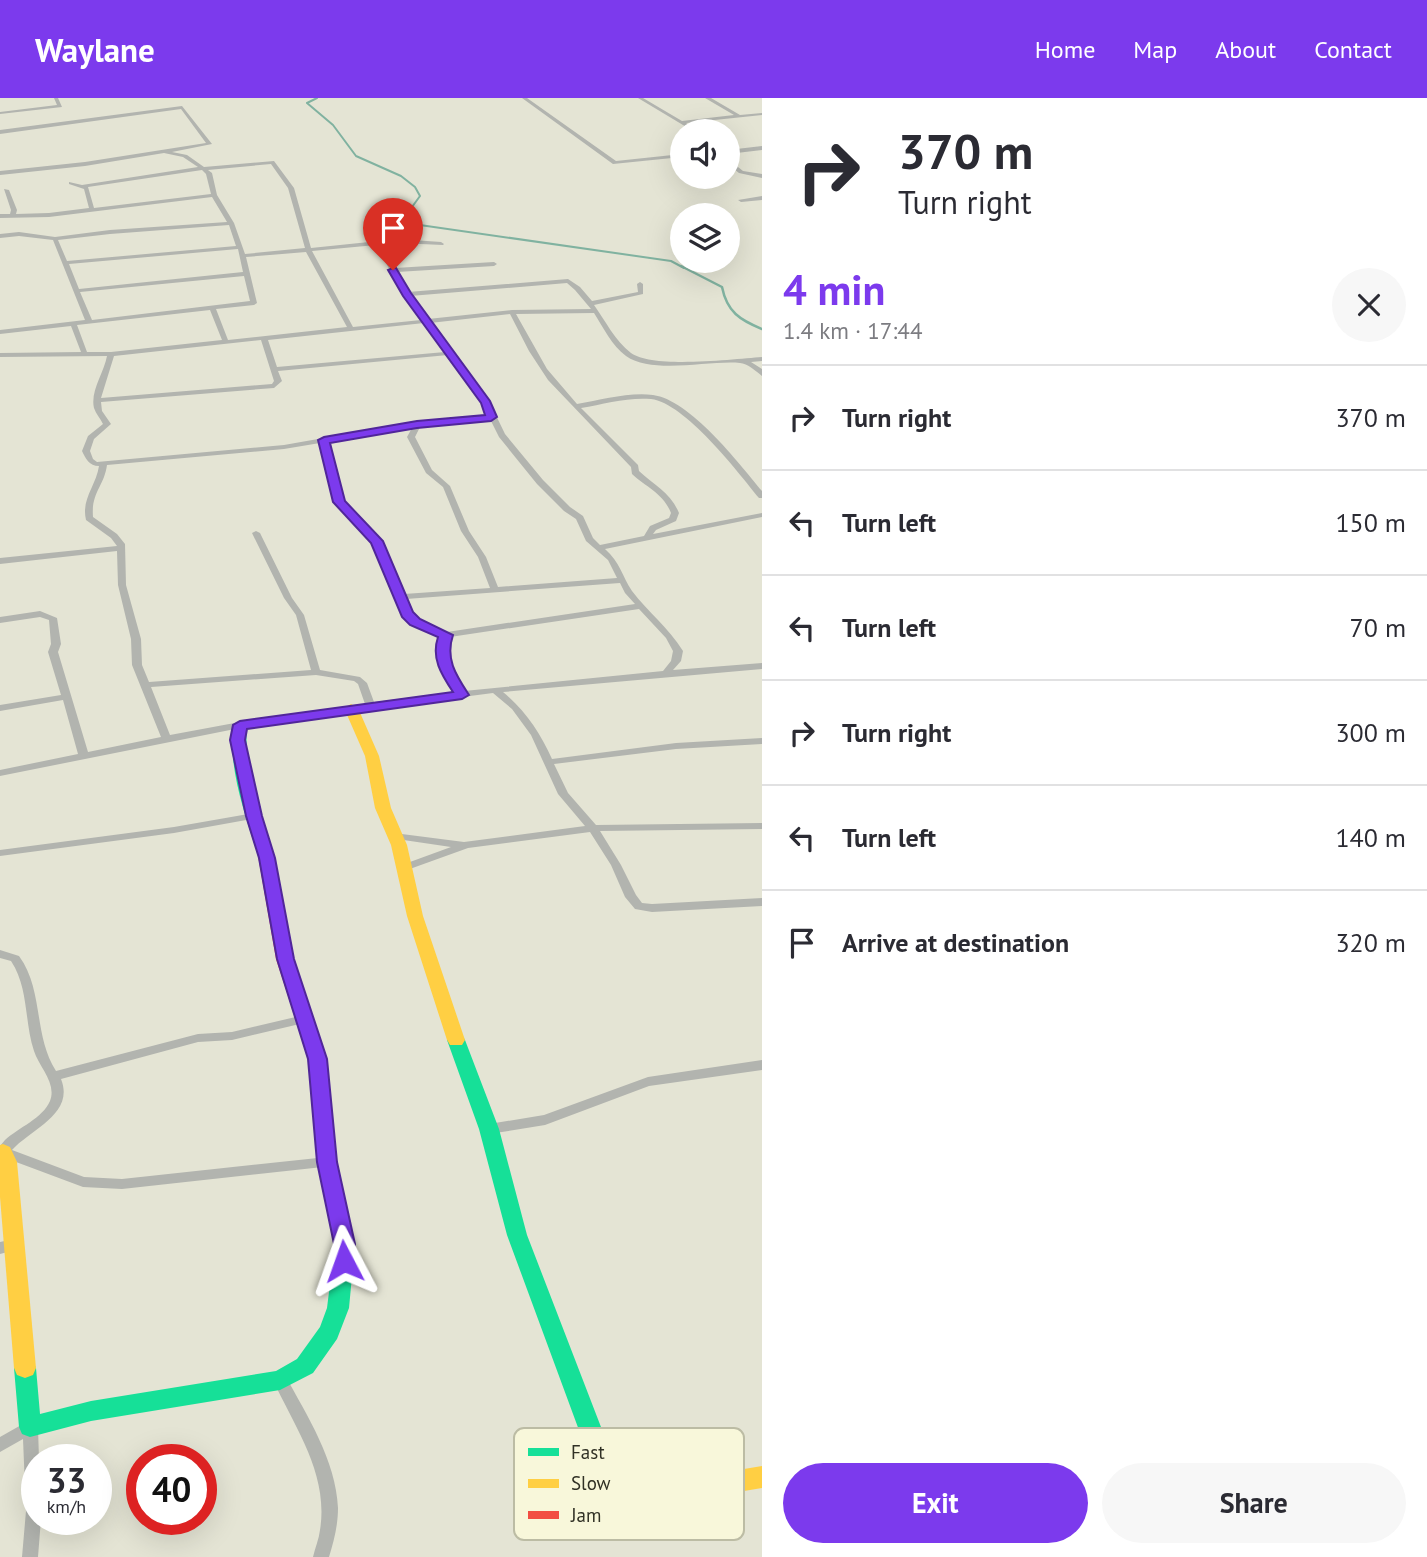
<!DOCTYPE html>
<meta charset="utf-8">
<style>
body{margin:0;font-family:"PT Sans",sans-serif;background:#f7f7f7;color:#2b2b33;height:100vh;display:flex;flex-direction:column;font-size:26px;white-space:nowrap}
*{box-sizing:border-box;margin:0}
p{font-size:23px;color:#7c7c81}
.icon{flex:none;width:38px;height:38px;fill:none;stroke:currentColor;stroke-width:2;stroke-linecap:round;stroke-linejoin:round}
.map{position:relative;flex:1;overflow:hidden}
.side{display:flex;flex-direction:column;background:#fff;width:665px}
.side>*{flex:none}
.banner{background:#fff;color:#2b2b33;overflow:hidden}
.fabs{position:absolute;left:670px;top:21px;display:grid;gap:14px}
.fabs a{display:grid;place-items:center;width:70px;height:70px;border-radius:50%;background:#fff;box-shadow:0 7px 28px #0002;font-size:35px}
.speed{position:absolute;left:21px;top:1346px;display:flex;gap:14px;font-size:35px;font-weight:700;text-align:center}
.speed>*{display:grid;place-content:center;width:91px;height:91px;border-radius:50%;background:#fff;box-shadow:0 7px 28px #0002;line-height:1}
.speed small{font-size:18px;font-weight:400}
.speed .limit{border:10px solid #d22;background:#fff;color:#111}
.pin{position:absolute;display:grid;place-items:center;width:60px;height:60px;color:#fff;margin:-72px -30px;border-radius:50% 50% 50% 0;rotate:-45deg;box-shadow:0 0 7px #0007}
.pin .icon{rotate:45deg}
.me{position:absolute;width:77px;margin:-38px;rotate:356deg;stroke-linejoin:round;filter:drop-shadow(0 0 5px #0008)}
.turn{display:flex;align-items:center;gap:24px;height:147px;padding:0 21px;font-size:32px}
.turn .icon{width:91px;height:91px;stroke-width:2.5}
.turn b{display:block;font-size:49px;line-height:60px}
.round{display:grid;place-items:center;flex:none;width:74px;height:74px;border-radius:37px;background:#f7f7f7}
.overview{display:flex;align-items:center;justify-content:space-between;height:119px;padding:0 21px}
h1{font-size:42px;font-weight:600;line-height:52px;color:#7c3aed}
.cta{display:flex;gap:14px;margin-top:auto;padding:14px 21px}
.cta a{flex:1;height:80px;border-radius:42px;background:#7c3aed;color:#fff;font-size:28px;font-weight:600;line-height:80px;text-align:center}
.cta a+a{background:#f7f7f7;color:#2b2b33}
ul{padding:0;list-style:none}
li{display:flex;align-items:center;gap:21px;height:105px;padding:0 21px;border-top:2px solid #e1e1e2}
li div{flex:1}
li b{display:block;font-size:26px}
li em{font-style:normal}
header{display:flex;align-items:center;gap:42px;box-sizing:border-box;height:98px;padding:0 35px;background:#7c3aed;color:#fff}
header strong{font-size:33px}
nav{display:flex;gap:38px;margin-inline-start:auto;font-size:24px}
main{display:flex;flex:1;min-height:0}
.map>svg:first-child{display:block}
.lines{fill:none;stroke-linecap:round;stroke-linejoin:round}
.stream-far1{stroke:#80b2a0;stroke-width:2}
.stream{stroke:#80b2a0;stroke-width:2.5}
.street{fill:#b2b4af;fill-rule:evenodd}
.fast{fill:#16e098;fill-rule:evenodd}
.slow{fill:#ffcf43;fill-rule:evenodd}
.jam{fill:#f24e42;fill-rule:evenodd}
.route{fill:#7c3aed;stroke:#51269a;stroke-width:2}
.key{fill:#f8f7da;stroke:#bcbca4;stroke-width:2}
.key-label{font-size:19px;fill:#313125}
</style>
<header>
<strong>Waylane</strong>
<nav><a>Home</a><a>Map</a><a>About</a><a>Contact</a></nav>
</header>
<main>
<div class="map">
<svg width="762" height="1459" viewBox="0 0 762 1459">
<rect width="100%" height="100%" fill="#e4e4d4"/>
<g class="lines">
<polyline class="stream-far1" points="317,0 307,5 333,27 356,58 401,78 415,89 420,98 404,120 406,125 671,163 684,170"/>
<path class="stream" d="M681 168 722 189C727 214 740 222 762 231"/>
<g class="street">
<polygon points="54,0 58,0 62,9 0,16 0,14 57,7"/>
<polygon points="522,0 527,0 616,63 682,56 682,59 613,66"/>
<polygon points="638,0 643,0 682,23 734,17 705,0 711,0 740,17 762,15 762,17 686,25 699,33 693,33"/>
<path d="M182 8 212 46 172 54 187 57 204 69 274 63 294 90 311 150 398 141 441 144 444 146 443 147 398 145 382 146 395 170 494 164 497 166 494 168 397 174 408 194 568 181 580 189 592 203 638 194 637 186 640 184 643 186V196L594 207C605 222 615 243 631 255 653 271 733 261 762 259V263L751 264 762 271V278C757 274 747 265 740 265 710 262 653 277 626 258 612 248 603 229 594 215L516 216 547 271 577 306C602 302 628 294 653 297 690 302 738 364 762 393V400H759C738 374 685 305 651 301 628 299 604 306 581 310L638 367 639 373C654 387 671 395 679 415L676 423 656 432 653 436 762 415V419L605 451C620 464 622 478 632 493 648 514 669 530 683 553L681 563 673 572 762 565V571L503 594C526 613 540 635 552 661L676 645 762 640V646L676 651 554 666 568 695 596 727 762 725V731L600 733 621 767 636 797 642 805 652 806 762 800V808L652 814 635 811 625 799 611 767 590 734 468 750 407 772H399L398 770 399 768 451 749 390 740 389 738 394 735 464 744 585 728 558 696 531 637 512 611 493 595 370 611 240 630 0 678V672L78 656 63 602 0 613V607L61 597 48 554 51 546 49 522 40 519 0 525V519L40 513 57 520 61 546 58 554 88 654 161 639 132 567 131 541 118 487 117 453 0 466V460L117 448 111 440 86 422C81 401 96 388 99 368 89 368 86 361 82 353L88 338 103 326C100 320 96 316 94 310 90 293 104 275 107 258L0 259V255L81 254 71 228 0 236V232L85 222 53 142 19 138 0 140V136L19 134 55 139 110 132 227 124 212 99 49 119 0 120V116H10L11 112 4 91 9 92 17 112 16 116 49 115 89 110 84 91 69 86V84L82 87 198 69 183 59 164 55 85 68 0 77V73L85 64 206 45 181 11 0 36V32ZM271 66 288 90 305 150 245 156 234 125 217 97 212 75 208 72ZM202 72 206 76 211 96 94 110 88 89ZM229 127 236 148 67 163 58 142 110 136ZM376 147 403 196 421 222 353 229 312 153ZM238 151 243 174 79 191 69 166ZM306 154 347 229 228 242 216 211 254 207 257 205 246 159ZM244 178 250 203 92 222 80 194ZM567 185 575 192 591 211 512 212 428 221 410 198ZM210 212 222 242 111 254H87L77 227ZM510 216 529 253 548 282 631 369 632 376C646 389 664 396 671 415L669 420 650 428 644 438 600 447 593 440 583 418 570 409 543 382 505 336 490 305 454 256 453 254 430 225ZM424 225 445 254 277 269 268 242ZM261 242 274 283 272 286 101 300 114 258ZM448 257 483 305 488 317 397 327 284 347 97 364 93 361 90 353 94 341 111 326 102 313 101 304 274 290 282 283 278 273ZM490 321 499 339 537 386 564 413 576 421 586 443 608 462 617 480 498 489 486 459 469 433 450 388 432 372 415 339 420 329ZM412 330 407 339 426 375 443 389 461 433 478 459 490 490 404 496 380 443 343 403 327 344ZM320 345 335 404 372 444 397 499 401 514 414 526 441 538C436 560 444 576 455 594L374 604 367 585 360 579 320 572 304 517 292 500 260 435 256 433 252 435 284 500 296 517 311 572 149 584 142 567 141 541 126 487 125 446 117 436 93 419C91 394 104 389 107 367L284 351ZM620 485 625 495 635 506 447 534C429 528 410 522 406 501ZM639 511 666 540 673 553 671 563 663 573 464 593C453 576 445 560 450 539ZM316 577 354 583 358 586 365 606 240 624 170 637 151 589Z"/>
<polygon points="762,48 762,52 728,56 728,52"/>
<polygon points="728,61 743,73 762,76 762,80 739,75 728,66"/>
<polygon points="762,98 762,102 741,104 738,102"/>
<polygon points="254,715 258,716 259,718 258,720 174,735 0,758 0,752 174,729"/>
<path d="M0 852 19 858C44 892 33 937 56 973L198 936 232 934 304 917 308 918 310 921 308 924 304 925 232 942 198 944 61 981C75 1016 31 1031 12 1052L84 1079 122 1081 327 1059 332 1060 334 1064 332 1068 122 1091 83 1089 0 1058V1048L5 1042C18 1030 43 1020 50 1003 57 985 39 969 34 953 24 923 29 890 11 863L0 860Z"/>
<polygon points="762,962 762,972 649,988 545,1027 489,1036 484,1035 483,1031 484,1027 489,1026 544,1017 648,979"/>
<polygon points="14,1141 19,1143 21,1147 19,1151 0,1156 0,1144"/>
<path d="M280 1275 285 1277C307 1318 336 1362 338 1410 338 1427 334 1443 329 1459H313C315 1450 319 1441 320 1432 329 1376 295 1330 273 1282L275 1277Z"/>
<polygon points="30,1322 35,1324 38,1329 39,1362 37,1362 37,1421 41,1421 38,1459 22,1459 26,1413 23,1341 0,1354 0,1339"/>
</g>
<g class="fast">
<path d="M240 623 247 627C243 672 261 716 274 758L266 763 258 758C245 716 228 671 233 627Z"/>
<polygon points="308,925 314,927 326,961 337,1064 355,1146 349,1210 337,1241 313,1275 280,1292 91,1323 30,1339 22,1336 19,1329 14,1270 17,1263 25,1260 33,1263 36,1270 40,1316 91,1303 276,1273 297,1261 320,1229 327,1210 335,1146 317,1064 308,961 299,932 302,927"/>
<polygon points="456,935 462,937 465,942 499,1031 527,1137 611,1355 627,1374 640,1382 644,1390 640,1398 632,1401 611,1390 590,1362 507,1137 479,1031 447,942 450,937"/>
</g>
<g class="slow">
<polygon points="351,606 358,610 379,658 391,710 407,747 423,818 465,942 462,947 450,947 447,942 407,818 391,747 375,710 365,658 344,610"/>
<polygon points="3,1046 10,1049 17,1064 36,1270 33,1277 25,1280 17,1277 14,1270 0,1099 0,1047"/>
<polygon points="762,1368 762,1390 708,1399 632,1401 624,1398 620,1390 624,1382 632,1379 708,1377"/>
</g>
<polygon class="jam" points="266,753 274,758 294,861 317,932 314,937 302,937 299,932 276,861 258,758"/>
</g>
<path class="route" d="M393 170H396L411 195 490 303 497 319 491 323 417 330 330 345 345 403 383 443 413 514 420 521 453 537C445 561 456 577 469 597L462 601 247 631 245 642 262 718 275 760 294 861 327 961 337 1064 355 1146 351 1169 344 1172 336 1169 333 1163 334 1146 317 1064 308 961 277 861 259 760 246 718 230 642 233 627 240 623 453 594C441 576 431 560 438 539L410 527 402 519 371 445 333 404 318 342 324 339 417 323 485 317 481 305 403 198 388 172Z"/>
<rect x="514" y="1330" width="230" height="112" rx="10" class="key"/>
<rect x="528" y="1350" width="31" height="8" fill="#16e098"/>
<rect x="528" y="1381" width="31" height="9" fill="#ffcf43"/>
<rect x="528" y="1413" width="31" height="8" fill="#f24e42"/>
<g class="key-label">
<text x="571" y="1361">Fast</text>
<text x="571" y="1392">Slow</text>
<text x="571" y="1424">Jam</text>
</g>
</svg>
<div class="fabs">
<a><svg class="icon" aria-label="sound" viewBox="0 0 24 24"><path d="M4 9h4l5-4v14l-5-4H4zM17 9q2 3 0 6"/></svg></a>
<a><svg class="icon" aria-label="layers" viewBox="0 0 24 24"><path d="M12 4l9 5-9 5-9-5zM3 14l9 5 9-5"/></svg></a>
</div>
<div class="speed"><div>33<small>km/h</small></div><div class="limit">40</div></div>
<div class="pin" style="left:393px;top:172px;background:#d93025"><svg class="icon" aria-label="arrive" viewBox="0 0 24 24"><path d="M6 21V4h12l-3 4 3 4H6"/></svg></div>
<svg class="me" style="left:344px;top:1163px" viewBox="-20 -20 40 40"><path d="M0-17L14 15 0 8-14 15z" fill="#7c3aed" stroke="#fff" stroke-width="4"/></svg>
</div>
<section class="side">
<div class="banner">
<div class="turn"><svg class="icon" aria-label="right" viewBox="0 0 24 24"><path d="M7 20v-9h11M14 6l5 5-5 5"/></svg><div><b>370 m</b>Turn right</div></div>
</div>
<div class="overview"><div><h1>4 min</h1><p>1.4 km · 17:44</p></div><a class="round"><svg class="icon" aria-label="close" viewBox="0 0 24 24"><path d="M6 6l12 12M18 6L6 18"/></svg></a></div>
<ul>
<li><svg class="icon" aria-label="right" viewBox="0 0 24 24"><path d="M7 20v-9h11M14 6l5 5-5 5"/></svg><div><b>Turn right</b></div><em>370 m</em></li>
<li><svg class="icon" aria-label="left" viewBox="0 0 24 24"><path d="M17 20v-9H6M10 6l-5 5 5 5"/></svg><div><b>Turn left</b></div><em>150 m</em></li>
<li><svg class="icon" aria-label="left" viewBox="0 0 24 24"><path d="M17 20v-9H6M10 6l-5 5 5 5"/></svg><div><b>Turn left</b></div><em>70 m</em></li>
<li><svg class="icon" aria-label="right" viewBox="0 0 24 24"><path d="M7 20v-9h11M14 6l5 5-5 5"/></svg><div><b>Turn right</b></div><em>300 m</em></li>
<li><svg class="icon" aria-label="left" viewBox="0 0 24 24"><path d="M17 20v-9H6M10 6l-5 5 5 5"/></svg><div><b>Turn left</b></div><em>140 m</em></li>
<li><svg class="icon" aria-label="arrive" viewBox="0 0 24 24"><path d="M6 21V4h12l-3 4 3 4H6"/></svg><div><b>Arrive at destination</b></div><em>320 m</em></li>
</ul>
<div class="cta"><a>Exit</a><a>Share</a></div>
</section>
</main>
